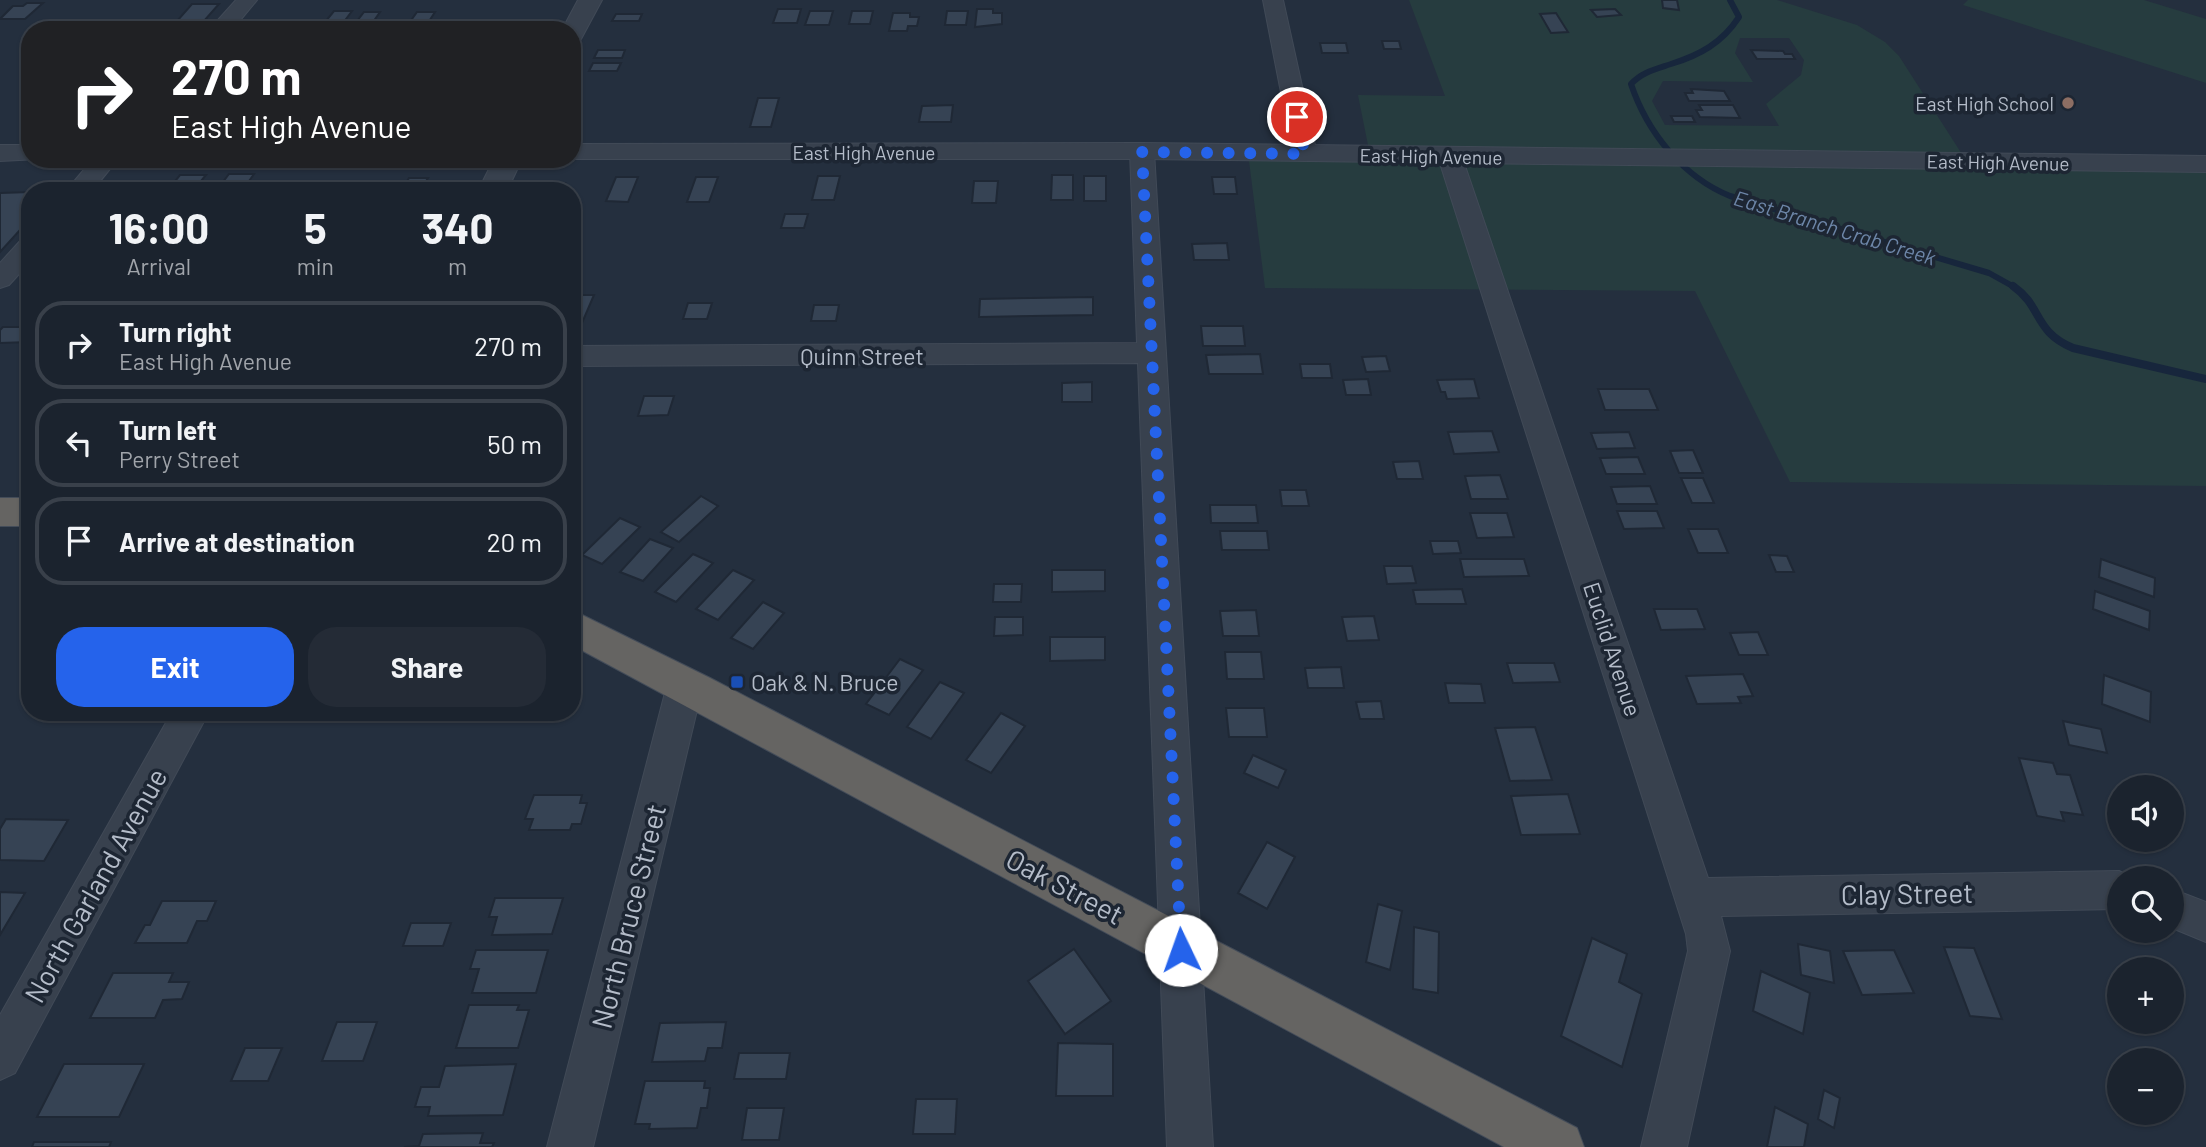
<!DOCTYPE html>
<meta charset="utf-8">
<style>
body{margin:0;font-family:Barlow,sans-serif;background:#242b36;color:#f1f3f6;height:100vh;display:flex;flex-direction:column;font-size:26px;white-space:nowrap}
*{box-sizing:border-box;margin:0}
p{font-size:23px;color:#a0a4aa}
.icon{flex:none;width:38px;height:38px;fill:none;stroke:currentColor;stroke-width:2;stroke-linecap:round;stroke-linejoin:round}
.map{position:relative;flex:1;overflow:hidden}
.side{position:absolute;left:21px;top:182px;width:560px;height:539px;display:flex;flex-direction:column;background:#1b232e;border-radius:28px;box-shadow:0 2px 5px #0004,0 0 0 2px #39404a}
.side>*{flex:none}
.guide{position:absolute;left:21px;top:21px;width:560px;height:147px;border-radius:28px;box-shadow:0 2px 5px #0004,0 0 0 2px #39404a;background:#202124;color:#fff;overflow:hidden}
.fabs{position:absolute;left:2107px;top:775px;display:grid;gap:14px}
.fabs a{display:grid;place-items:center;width:77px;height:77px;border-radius:50%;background:#1b232e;box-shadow:0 2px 5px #0004,0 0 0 2px #39404a;font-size:35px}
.pin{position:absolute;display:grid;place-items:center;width:60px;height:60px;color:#fff;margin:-30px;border:4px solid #fff;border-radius:50%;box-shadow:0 2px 7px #0007}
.me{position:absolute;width:77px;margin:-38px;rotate:357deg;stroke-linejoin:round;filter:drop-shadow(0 0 5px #0008)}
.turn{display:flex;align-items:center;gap:24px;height:147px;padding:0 35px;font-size:32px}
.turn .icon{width:91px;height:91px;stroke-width:2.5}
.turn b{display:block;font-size:49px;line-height:60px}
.eta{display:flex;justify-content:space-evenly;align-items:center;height:119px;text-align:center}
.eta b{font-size:42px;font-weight:700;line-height:49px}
.cta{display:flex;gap:14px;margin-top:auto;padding:14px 35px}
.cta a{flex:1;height:80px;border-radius:28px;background:#2563eb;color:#fff;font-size:28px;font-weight:700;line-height:80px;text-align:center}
.cta a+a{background:#242b36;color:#f1f3f6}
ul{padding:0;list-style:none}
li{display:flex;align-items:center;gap:21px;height:88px;margin:0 14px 10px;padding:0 21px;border:4px solid #39404a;border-radius:28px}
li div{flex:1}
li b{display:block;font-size:26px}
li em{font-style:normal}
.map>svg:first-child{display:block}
.green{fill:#263c3f;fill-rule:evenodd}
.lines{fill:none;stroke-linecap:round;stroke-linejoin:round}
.stream-far1{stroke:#17263c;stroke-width:6}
.stream{stroke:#17263c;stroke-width:8}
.building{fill:#364354;stroke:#1f2835;stroke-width:2}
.minor-casing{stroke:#414a57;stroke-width:2}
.tertiary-casing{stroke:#414a57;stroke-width:2}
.trunk-casing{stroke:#434c59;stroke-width:2}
.minor{fill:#38414e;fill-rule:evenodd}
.tertiary{fill:#38414e;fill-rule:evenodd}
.trunk{fill:#656462;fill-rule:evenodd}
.route{stroke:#2563eb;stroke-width:12;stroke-dasharray:0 21.6}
.education-dot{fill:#8d6e63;stroke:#1d2633;stroke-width:2.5}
.transit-dot{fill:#1a4fb4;stroke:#1d2633;stroke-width:2.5}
.labels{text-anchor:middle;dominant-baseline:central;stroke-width:7;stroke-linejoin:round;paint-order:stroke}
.far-poi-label{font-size:19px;fill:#b4bcc9;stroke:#1d2633;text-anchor:end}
.far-street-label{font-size:19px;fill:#b4bcc9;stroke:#1d2633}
.far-water-label{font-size:21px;font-style:italic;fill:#6d86a8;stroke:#1d2633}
.street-label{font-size:23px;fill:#b4bcc9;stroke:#1d2633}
.poi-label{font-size:23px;fill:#b4bcc9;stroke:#1d2633;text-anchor:start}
.near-street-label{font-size:28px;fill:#b4bcc9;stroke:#1d2633}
</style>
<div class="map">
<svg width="2206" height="1147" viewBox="0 0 2206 1147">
<rect width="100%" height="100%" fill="#242f3e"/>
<g class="green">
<path d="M1409 0H1777L1857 25 1885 42 1899 56 1967 162 2206 164V486L1790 482 1695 291 1265 288 1248 153 1370 155 1358 95 1445 96ZM1740 38H1789L1804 60 1801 75 1766 104 1779 126 1665 125 1652 101 1663 81 1753 82 1735 53Z"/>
<polygon points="1968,0 2144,0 2206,19 2206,83 1963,5"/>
</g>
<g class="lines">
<path class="stream-far1" d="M1730 0 1739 17C1722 43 1700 55 1671 64 1656 69 1642 72 1631 84 1647 132 1683 177 1730 196L1989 273 2016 288"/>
<path class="stream" d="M2013 286C2043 307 2033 331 2073 348L2206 379"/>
</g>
<g class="building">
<polygon points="1662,0 1677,0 1679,10 1663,8"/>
<polygon points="27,3 43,3 25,19 0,19 13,6 23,6"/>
<polygon points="192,4 219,4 204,21 177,21"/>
<polygon points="778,9 801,9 797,23 773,23"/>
<polygon points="977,9 993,9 993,13 1002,13 1002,24 975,27"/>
<polygon points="1615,9 1621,15 1597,17 1591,10"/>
<polygon points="334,11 352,11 340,27 321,27"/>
<polygon points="810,11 833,11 829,25 805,25"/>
<polygon points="852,11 873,11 870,24 849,24"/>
<polygon points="947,11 968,11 966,25 945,25"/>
<polygon points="364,12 380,12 371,25 354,25"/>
<polygon points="417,12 435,12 426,26 407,26"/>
<polygon points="893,13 910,13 910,17 919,17 917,26 908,26 907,31 889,31"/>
<polygon points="1556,13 1568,32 1551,33 1540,14"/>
<polygon points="616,14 642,14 639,21 612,21"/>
<polygon points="1382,41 1399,41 1401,49 1384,49"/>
<polygon points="1320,43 1346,43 1348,53 1322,53"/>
<polygon points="598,50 625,50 622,58 594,58"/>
<polygon points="1751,50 1783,51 1785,54 1792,54 1795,59 1757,59"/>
<polygon points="593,63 621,63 617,71 589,71"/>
<polygon points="1691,89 1724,91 1730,101 1689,101 1685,93 1693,93"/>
<polygon points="758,98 779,98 771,127 750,127"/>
<polygon points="953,105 951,122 919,122 922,106"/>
<polygon points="1699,105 1733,105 1740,118 1700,117 1696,110 1702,110"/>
<polygon points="1671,116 1692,116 1695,122 1674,122"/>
<polygon points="229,174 254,174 242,191 216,191"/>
<polygon points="180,175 206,175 193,191 167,191"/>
<polygon points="1052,175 1073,175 1073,200 1051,200"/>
<polygon points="818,176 840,176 834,200 812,200"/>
<rect x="1084" y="176" width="22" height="25"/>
<polygon points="616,177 638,177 628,202 606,201"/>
<polygon points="696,177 718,177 709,202 687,202"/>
<polygon points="1212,177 1235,177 1237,194 1214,194"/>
<polygon points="409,178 428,178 420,191 401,191"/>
<polygon points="974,181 998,181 996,203 972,203"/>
<polygon points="542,183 565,183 561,191 539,191"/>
<polygon points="30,192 26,197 30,197 30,219 0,252 0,193"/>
<polygon points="785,214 808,214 804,228 781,228"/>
<polygon points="1227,243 1229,260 1194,260 1192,244"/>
<polygon points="572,295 594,295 582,323 572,323"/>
<polygon points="1093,297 1093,315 979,317 980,299"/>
<polygon points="688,303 712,303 707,319 683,319"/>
<polygon points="814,305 839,305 836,321 811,321"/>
<polygon points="1201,326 1243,326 1245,346 1203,346"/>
<polygon points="3,327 30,327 30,342 0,343 0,330"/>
<polygon points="1260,354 1263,374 1209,374 1206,355"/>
<polygon points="1386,356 1390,371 1366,372 1362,357"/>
<polygon points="1300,364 1330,364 1332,378 1302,378"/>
<polygon points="1368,379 1371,395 1346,395 1343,380"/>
<polygon points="1474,379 1479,398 1447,399 1445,392 1441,392 1437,380"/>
<polygon points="1092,382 1092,402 1062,402 1062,383"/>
<polygon points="1598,389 1649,389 1658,410 1605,410"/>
<polygon points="644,396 674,396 668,415 638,416"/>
<polygon points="1492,431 1499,452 1454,454 1448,432"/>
<polygon points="1629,432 1635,448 1597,449 1591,433"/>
<polygon points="1693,450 1703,473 1679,473 1670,451"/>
<polygon points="1638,457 1645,474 1606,474 1600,458"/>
<polygon points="1419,461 1423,479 1397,479 1393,462"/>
<polygon points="1500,475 1508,499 1471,499 1465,476"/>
<polygon points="1681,478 1703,478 1714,503 1692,503"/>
<polygon points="1650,486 1657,504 1617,504 1611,487"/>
<polygon points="1280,490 1306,490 1309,506 1282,506"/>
<polygon points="701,496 718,506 679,542 661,532"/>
<polygon points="1210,505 1256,505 1258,523 1211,523"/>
<polygon points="1617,511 1657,511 1664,528 1624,529"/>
<polygon points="1470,513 1507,513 1514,537 1477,538"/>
<polygon points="620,518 640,527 602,564 582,555"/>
<polygon points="1688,529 1718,529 1728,553 1698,553"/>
<polygon points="1220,531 1267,531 1269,550 1222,550"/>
<polygon points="650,539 673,548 643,581 620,572"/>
<polygon points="1430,541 1458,541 1461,553 1433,554"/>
<polygon points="693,554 713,563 676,602 655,592"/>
<polygon points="1769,555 1787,556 1794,572 1776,572"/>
<polygon points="1460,559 1524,559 1529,576 1464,577"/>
<polygon points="2101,559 2155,578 2154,597 2099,577"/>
<polygon points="1384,566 1412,566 1416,583 1387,584"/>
<polygon points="733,570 754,580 718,620 696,609"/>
<polygon points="1052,570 1105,570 1105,591 1052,592"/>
<polygon points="994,584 1022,584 1021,602 993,602"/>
<polygon points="1462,589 1466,604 1416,604 1413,590"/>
<polygon points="2095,591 2150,611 2149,630 2093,609"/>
<polygon points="763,602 784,613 753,649 731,638"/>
<polygon points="1654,609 1697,609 1705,629 1661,630"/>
<polygon points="1256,610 1259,636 1223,636 1220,611"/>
<polygon points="1374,616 1379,640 1347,641 1342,617"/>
<polygon points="995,617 1023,617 1023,635 994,636"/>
<polygon points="1758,632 1768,655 1739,655 1730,633"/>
<polygon points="1050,637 1105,637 1105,660 1050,661"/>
<polygon points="1225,652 1261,652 1264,679 1227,679"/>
<polygon points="900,659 923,670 889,715 866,704"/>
<polygon points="1507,663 1554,663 1560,682 1513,683"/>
<polygon points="1341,667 1344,688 1308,688 1305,668"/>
<polygon points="1743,674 1753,696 1738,697 1741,703 1697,704 1686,676"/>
<polygon points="2104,675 2151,692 2150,722 2102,704"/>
<polygon points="940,682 964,693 931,739 907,727"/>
<polygon points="1445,683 1481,684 1485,703 1449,703"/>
<polygon points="1381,701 1384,719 1360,719 1356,702"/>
<polygon points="1226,708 1264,708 1267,737 1229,737"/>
<polygon points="1001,713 1025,726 991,773 966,760"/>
<polygon points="2063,721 2101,729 2107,753 2069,745"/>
<polygon points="1535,727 1552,780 1510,781 1495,728"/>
<polygon points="1253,755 1286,770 1278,788 1244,773"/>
<polygon points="2019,758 2053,763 2057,774 2070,775 2083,815 2061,812 2064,821 2037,816"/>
<polygon points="1568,794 1580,834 1521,835 1511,796"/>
<polygon points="534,795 582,795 580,803 587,803 581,824 572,824 570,830 529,830 533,819 525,819"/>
<polygon points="6,819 68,820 44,861 0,860 0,829"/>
<polygon points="1267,842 1295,857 1267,909 1238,893"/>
<polygon points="0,892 25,893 0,935"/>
<polygon points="495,898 563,898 552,934 492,935 497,917 489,917"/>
<polygon points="162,901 216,901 207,921 197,921 187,943 135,943 145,925 150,925"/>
<polygon points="1378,904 1402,911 1390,970 1366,962"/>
<polygon points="411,923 451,923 443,946 403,946"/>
<polygon points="1414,927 1439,932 1438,993 1413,989"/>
<polygon points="1592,938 1627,954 1619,982 1642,994 1622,1067 1561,1036"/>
<polygon points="1798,944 1830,951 1834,983 1801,975"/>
<polygon points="1944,947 1974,948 2002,1019 1970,1016"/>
<polygon points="1074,949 1111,1001 1065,1034 1028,981"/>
<polygon points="476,950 548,950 536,993 472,993 479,969 470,969"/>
<polygon points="1894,950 1914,993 1862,995 1843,951"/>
<polygon points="1761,971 1810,993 1803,1034 1753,1011"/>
<polygon points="113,973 173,973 169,982 189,982 182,999 163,1000 155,1018 90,1018"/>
<polygon points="469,1005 519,1005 517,1010 529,1010 518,1048 456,1048"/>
<polygon points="337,1022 377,1022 363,1061 322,1061"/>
<polygon points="726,1022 722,1048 708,1048 705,1061 652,1062 660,1023"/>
<polygon points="1058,1043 1113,1044 1113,1096 1056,1096"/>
<polygon points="245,1048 282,1048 268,1081 231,1081"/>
<polygon points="739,1053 790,1053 786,1079 734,1079"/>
<polygon points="64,1064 144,1064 119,1117 37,1117"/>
<polygon points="516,1064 503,1115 428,1116 430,1107 415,1107 421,1087 439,1087 445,1066"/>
<polygon points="645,1081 705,1081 704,1088 710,1088 707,1108 701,1108 697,1128 649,1129 650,1124 635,1124"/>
<polygon points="1824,1090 1840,1098 1834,1128 1818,1119"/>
<polygon points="916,1099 957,1099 955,1134 913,1134"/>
<polygon points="1775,1107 1808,1124 1804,1147 1767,1147"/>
<polygon points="747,1108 784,1108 779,1140 742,1140"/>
<polygon points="483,1133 480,1143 494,1143 492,1147 404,1147 419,1146 423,1134"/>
<polygon points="34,1142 111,1142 109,1147 32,1147"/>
</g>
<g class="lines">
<defs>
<g id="minor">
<polygon points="236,0 257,0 232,30 209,30"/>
<polygon points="1263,0 1283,0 1317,154 1314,159 1305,161 1296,159 1293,154"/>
<polygon points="1142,144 1150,146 1154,151 1213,1147 1167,1147 1138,363 572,366 572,346 1137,343 1130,151 1134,146"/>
<polygon points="1450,150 1459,152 1462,157 1708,878 2119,871 2134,878 2119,878 2119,909 1721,916 1730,951 1687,1147 1641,1147 1688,951 1686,934 1438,157 1441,152"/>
<polygon points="93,159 118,159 92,191 66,191"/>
<polygon points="30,238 30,262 9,285 0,288 0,263 21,240"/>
<polygon points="685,670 698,674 703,685 593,1147 547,1147 667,685 672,674"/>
<polygon points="172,712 209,712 15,1073 0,1080 0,1015"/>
<polygon points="2172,889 2206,902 2206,942 2172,928"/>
</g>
<g id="tertiary">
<polygon points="578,0 602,0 581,39 572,41 572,30 562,30"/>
<polygon points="1142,143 2206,156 2206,172 1142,159 568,159 572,159 572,144"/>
<polygon points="0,145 30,145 30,159 39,159 0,161"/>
<polygon points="494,159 522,159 507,191 478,191"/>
</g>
<g id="trunk">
<rect x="0" y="498" width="30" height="28"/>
<polygon points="572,610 710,678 1577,1128 1584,1147 1504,1147 572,645"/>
</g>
</defs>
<use href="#minor" class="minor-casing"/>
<use href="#tertiary" class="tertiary-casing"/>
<use href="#trunk" class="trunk-casing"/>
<use href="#minor" class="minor"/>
<use href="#tertiary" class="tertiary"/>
<use href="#trunk" class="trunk"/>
</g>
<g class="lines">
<polyline class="route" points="1181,950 1142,152 1305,154 1297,117"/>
</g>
<circle class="education-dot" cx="2068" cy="103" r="7"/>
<rect class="transit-dot" x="730" y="675" width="14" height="14" rx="3.5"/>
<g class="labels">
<g class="far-poi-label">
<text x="2054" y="103">East High School</text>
</g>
<g class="far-street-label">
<text x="864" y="152">East High Avenue</text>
<text transform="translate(1431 156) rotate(1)">East High Avenue</text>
<text transform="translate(1998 162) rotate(1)">East High Avenue</text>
</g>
<g class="far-water-label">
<text transform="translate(1835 227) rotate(17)">East Branch Crab Creek</text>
</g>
<g class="street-label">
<text x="862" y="356">Quinn Street</text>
<text transform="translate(1613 649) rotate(72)">Euclid Avenue</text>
</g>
<g class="poi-label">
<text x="751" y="682">Oak &amp; N. Bruce</text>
</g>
<g class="near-street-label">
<text transform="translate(95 885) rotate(-61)">North Garland Avenue</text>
<text transform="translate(1065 886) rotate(28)">Oak Street</text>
<text transform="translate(1907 893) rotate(-1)">Clay Street</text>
<text transform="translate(628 916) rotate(-76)">North Bruce Street</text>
</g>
</g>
</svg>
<div class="fabs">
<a><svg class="icon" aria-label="sound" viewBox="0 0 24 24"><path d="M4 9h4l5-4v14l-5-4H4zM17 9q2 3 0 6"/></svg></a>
<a><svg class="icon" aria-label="search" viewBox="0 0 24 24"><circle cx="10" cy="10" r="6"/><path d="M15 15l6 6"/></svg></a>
<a>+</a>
<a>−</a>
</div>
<div class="pin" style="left:1297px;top:117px;background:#d93025"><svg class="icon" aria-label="arrive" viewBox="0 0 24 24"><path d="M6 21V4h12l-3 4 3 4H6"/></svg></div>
<svg class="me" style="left:1181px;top:950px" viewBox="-20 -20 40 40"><circle r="19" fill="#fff"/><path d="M0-13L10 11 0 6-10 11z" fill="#2563eb"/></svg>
<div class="guide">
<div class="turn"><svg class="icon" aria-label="right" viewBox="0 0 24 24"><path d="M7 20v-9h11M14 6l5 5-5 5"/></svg><div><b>270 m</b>East High Avenue</div></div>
</div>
<section class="side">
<div class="eta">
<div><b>16:00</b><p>Arrival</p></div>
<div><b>5</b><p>min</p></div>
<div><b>340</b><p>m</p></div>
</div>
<ul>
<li><svg class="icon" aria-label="right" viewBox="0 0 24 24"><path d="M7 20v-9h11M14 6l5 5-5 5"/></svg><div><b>Turn right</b><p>East High Avenue</p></div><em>270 m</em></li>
<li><svg class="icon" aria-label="left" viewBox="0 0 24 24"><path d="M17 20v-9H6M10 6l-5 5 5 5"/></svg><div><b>Turn left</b><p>Perry Street</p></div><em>50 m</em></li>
<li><svg class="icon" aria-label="arrive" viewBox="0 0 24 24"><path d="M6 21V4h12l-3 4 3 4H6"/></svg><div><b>Arrive at destination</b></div><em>20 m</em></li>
</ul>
<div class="cta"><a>Exit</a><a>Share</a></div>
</section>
</div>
